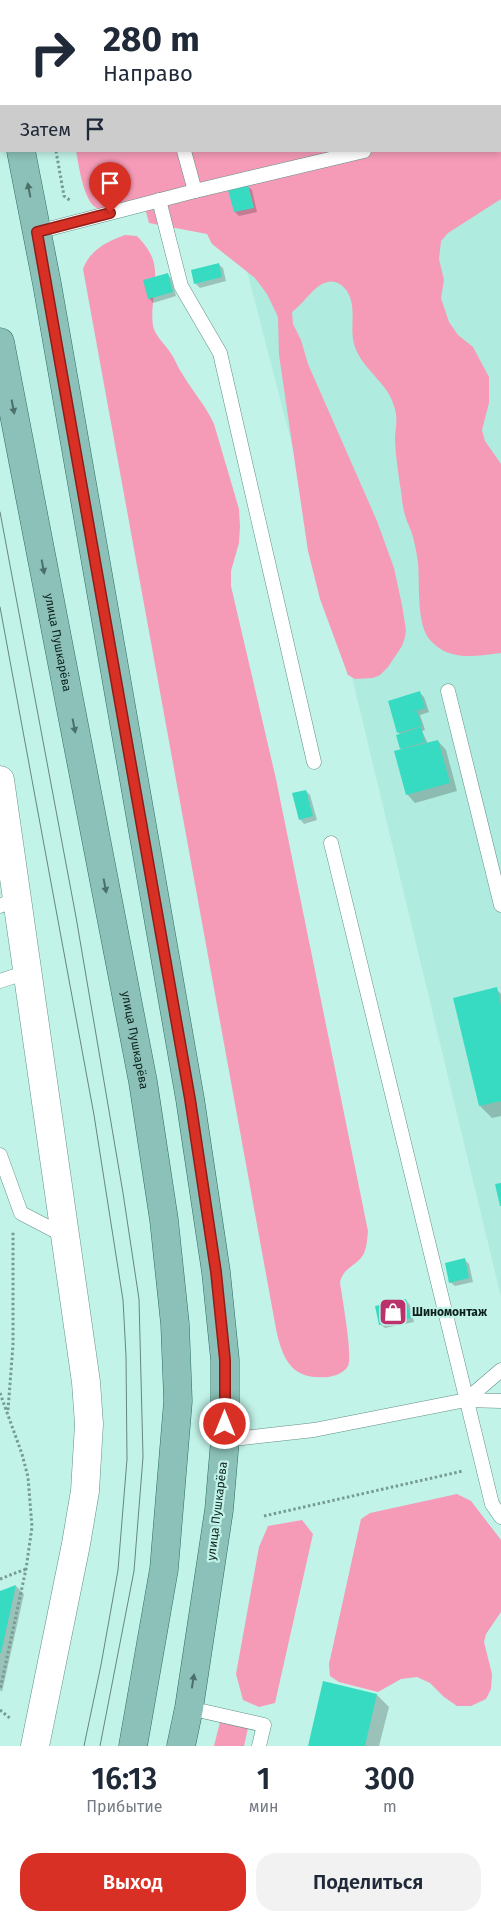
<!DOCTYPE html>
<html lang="ru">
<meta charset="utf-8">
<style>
body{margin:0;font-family:"Fira Sans",sans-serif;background:#f2f2f3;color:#1f2937;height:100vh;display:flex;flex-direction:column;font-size:19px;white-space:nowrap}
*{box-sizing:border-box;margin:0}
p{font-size:16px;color:#747a83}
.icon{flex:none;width:28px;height:28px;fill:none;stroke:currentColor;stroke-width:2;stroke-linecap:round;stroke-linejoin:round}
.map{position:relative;height:1746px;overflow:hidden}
.panel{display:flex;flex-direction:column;background:#fff;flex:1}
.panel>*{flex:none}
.banner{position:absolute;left:0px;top:0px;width:501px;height:152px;box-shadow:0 2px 8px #0003;background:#fff;color:#1f2937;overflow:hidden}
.pin{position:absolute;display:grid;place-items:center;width:42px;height:42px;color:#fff;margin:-51px -21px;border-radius:50% 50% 50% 0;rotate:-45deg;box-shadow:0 0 5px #0007}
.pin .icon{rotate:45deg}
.me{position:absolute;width:55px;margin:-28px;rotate:0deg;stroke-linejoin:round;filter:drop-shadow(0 0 4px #0008)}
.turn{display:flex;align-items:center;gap:18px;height:105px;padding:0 20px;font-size:22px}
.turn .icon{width:65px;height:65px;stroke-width:2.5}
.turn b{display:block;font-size:35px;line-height:42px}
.then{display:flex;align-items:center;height:48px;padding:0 20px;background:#0003;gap:10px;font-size:19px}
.eta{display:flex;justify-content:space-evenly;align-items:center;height:85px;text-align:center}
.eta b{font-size:30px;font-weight:600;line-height:35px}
.button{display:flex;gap:10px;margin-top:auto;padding:10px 20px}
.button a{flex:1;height:58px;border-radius:20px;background:#d93025;color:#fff;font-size:20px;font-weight:600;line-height:58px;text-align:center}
.button a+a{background:#f2f2f3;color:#1f2937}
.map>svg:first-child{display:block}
.built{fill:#afebde}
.green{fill:#f59bb7}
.shadow{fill:#0003}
.building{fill:#37dbc2}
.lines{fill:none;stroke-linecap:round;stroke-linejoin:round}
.service-casing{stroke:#629087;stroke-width:15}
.minor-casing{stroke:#629087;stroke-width:29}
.primary-casing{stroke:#2c6e62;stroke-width:29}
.path{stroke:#769b93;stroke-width:3;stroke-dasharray:2.5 2.5;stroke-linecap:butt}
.service{stroke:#fff;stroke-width:14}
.minor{stroke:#fff;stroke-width:28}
.primary{stroke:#8bc1b8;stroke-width:28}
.tram{stroke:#658780;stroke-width:1}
.oneway{fill:#4b706a}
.route-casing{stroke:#8d1f18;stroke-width:12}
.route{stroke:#d93025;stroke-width:9}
.labels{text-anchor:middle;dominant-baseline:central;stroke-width:4.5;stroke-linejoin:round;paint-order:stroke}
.street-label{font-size:12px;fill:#0b1f1b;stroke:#c2f3e8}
.poi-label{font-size:12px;font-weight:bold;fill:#0b1f1b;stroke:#c2f3e8;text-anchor:start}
</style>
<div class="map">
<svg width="501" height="1746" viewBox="0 0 501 1746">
<rect width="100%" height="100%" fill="#c2f3e8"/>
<polygon class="built" points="501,149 501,1297 350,669 239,240 500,151"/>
<g class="green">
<path d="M93 0H501V199L448 233 441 241 439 259 444 280 441 298 449 322 458 335 473 347 489 377V403L482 430 485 441 501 464V653C476 656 449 662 430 640 416 624 420 584 418 563 417 554 415 545 413 537 411 529 407 523 405 515 402 506 402 495 400 485 398 470 395 452 395 436 396 426 398 417 394 406 388 383 363 370 355 347 350 333 354 320 352 306 351 291 338 275 322 284 311 290 303 304 292 312L293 324 301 340 308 364 377 521 394 568 402 605 406 630 405 637 402 646 388 667 380 675 373 678 355 679 348 675 320 599 308 551 279 355 278 317 267 294 255 278 212 244 207 234 149 223 143 201C130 204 114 209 101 209 84 209 79 165 76 151H500V1Z"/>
<path d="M125 235 137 236C161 261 155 273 153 303 152 311 152 319 153 326 156 337 164 343 170 352 175 359 178 368 183 375 193 392 206 406 214 424L239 509 240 526 239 543 231 571V586L276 779 368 1231C367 1240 367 1251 361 1258 353 1267 343 1269 340 1282 342 1298 353 1355 348 1366 344 1373 335 1376 328 1377 292 1380 283 1361 276 1329L83 269C90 250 106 242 125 235Z"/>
<polygon points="457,1494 471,1501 501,1540 501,1612 486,1634 484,1642 492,1674 491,1689 486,1699 471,1706 457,1706 444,1697 430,1683 417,1677 401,1679 378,1692 339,1682 330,1676 329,1664 361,1519 370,1513"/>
<polygon points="302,1520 313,1534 275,1703 259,1707 243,1700 236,1674 259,1547 268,1526"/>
<polygon points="220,1722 248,1728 244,1746 214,1746"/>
</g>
<g class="shadow">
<polygon points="247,186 252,190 257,212 239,216 235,212 230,191"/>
<polygon points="218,264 223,268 226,281 200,288 196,284 192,270"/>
<polygon points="167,274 171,278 176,296 153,303 149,298"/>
<polygon points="419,692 424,697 429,712 420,715 425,730 422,731 428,744 438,741 446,750 457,791 415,803 407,794 403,750 401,748 400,735 394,720"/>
<polygon points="306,791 310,795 317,820 304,824 300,819"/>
<polygon points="496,989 501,994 501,1116 492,1118 480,1106 455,999"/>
<polygon points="464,1259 469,1264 473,1282 455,1286 450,1282"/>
<polygon points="406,1300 410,1305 414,1322 385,1328 380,1324"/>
<polygon points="16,1586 24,1594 2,1692 0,1690 0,1592"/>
<polygon points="324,1683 377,1695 389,1707 379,1746 309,1746"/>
</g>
<g class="building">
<polygon points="248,185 254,208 234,212 228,190"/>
<polygon points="219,263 222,277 194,284 191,270"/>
<polygon points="168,273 173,292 148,299 143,280"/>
<polygon points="420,691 425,708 408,713 417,711 422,726 397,733 388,701"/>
<polygon points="421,727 425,742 400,749 396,735"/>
<polygon points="438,740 450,783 406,795 394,751"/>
<polygon points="306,790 313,816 299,820 292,793"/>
<polygon points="497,987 501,1006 501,1101 479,1106 453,998"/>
<polygon points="501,1183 501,1206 500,1206 495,1184"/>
<polygon points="465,1258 469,1278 449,1283 445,1263"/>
<polygon points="406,1299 411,1318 379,1325 375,1306"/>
<polygon points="16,1585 1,1653 0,1653 0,1591"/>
<polygon points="323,1681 377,1694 365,1746 308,1746"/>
</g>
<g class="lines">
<defs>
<g id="service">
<polyline points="198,1 200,0"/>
<polyline points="500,119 501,119"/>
<polyline points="184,151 195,191"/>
<polyline points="159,200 181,286 220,353 314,762"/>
<polyline points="37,232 195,191 364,151"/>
<polyline points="448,691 501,905"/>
<polyline points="331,843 492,1504 501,1517"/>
<polyline points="0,906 17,898"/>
<polyline points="0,981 27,972"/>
<polyline points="0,1155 21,1213 65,1236"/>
<polyline points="466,1400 501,1370"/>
<polyline points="225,1440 314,1430 466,1400 501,1401"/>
<polyline points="189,1708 264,1725 259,1746"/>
</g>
<polyline id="minor" points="0,780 86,1382 89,1424 85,1491 76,1544 35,1746"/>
<g id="primary">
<polyline points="0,15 1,27"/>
<polyline points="21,151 47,284 190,1099 216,1272 225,1360 225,1440 219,1510 189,1708 181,1746"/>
<path id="s1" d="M0 342 143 1082 164 1220 175 1324 178 1401 164 1569 133 1746"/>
</g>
</defs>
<use href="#service" class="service-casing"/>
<use href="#minor" class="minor-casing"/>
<use href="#primary" class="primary-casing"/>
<g class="path">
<polyline points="56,151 64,196 71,201"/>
<polyline points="0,1393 22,1454 28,1477 32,1527 26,1569 0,1690"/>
<polyline points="8,1410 13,1345 13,1232"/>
<polyline points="264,1516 463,1471"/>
<polyline points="0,1579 26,1569"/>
<polyline points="0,1710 11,1719"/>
</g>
<use href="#service" class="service"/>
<use href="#minor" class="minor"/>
<use href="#primary" class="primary"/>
<g class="tram">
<polyline points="0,512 76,917 123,1193 139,1299 143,1457 134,1571 100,1746"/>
<polyline points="0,607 94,1115 123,1300 126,1356 127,1459 118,1570 101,1665 84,1746"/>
</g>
</g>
<defs><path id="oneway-solid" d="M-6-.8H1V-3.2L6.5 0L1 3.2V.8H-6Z" transform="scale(1.25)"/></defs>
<g class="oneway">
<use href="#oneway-solid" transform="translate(29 190) rotate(-101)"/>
<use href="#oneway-solid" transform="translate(13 407) rotate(79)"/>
<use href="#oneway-solid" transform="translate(43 567) rotate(79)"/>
<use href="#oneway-solid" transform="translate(74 726) rotate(79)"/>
<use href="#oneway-solid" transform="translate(105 886) rotate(79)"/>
<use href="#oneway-solid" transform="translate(193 1681) rotate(-81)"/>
</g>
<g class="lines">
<defs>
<polyline id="route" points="110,213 37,232 190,1099 216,1272 225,1360 225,1424"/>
</defs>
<use href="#route" class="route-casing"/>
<use href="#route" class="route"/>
</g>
<defs>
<symbol id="shop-square" viewBox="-11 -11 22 22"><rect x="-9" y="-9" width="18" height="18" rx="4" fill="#bb316b" stroke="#c2f3e8"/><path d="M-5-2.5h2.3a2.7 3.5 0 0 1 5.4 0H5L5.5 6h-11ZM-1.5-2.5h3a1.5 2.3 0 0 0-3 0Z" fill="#fff"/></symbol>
</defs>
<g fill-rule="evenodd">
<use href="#shop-square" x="377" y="1296" width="32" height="32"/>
</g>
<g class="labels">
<g class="street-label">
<text stroke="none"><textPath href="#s1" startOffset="306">улица Пушкарёва</textPath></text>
<text stroke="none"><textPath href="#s1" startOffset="711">улица Пушкарёва</textPath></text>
<text transform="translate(217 1511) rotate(-83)">улица Пушкарёва</text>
</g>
<g class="poi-label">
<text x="412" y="1312">Шиномонтаж</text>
</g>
</g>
</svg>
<div class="pin" style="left:110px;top:213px;background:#d93025"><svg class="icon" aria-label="arrive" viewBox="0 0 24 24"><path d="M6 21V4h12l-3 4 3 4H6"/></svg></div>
<svg class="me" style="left:225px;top:1424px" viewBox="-20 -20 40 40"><circle r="17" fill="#d93025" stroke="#fff" stroke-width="3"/><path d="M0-11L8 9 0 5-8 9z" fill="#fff"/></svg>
<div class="banner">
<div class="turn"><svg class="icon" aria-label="right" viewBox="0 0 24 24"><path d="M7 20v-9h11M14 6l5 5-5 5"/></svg><div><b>280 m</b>Направо</div></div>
<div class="then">Затем<svg class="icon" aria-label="arrive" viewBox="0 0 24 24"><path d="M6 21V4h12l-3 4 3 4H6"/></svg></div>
</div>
</div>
<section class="panel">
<div class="eta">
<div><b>16:13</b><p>Прибытие</p></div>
<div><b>1</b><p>мин</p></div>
<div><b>300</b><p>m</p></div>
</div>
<div class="button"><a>Выход</a><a>Поделиться</a></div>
</section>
